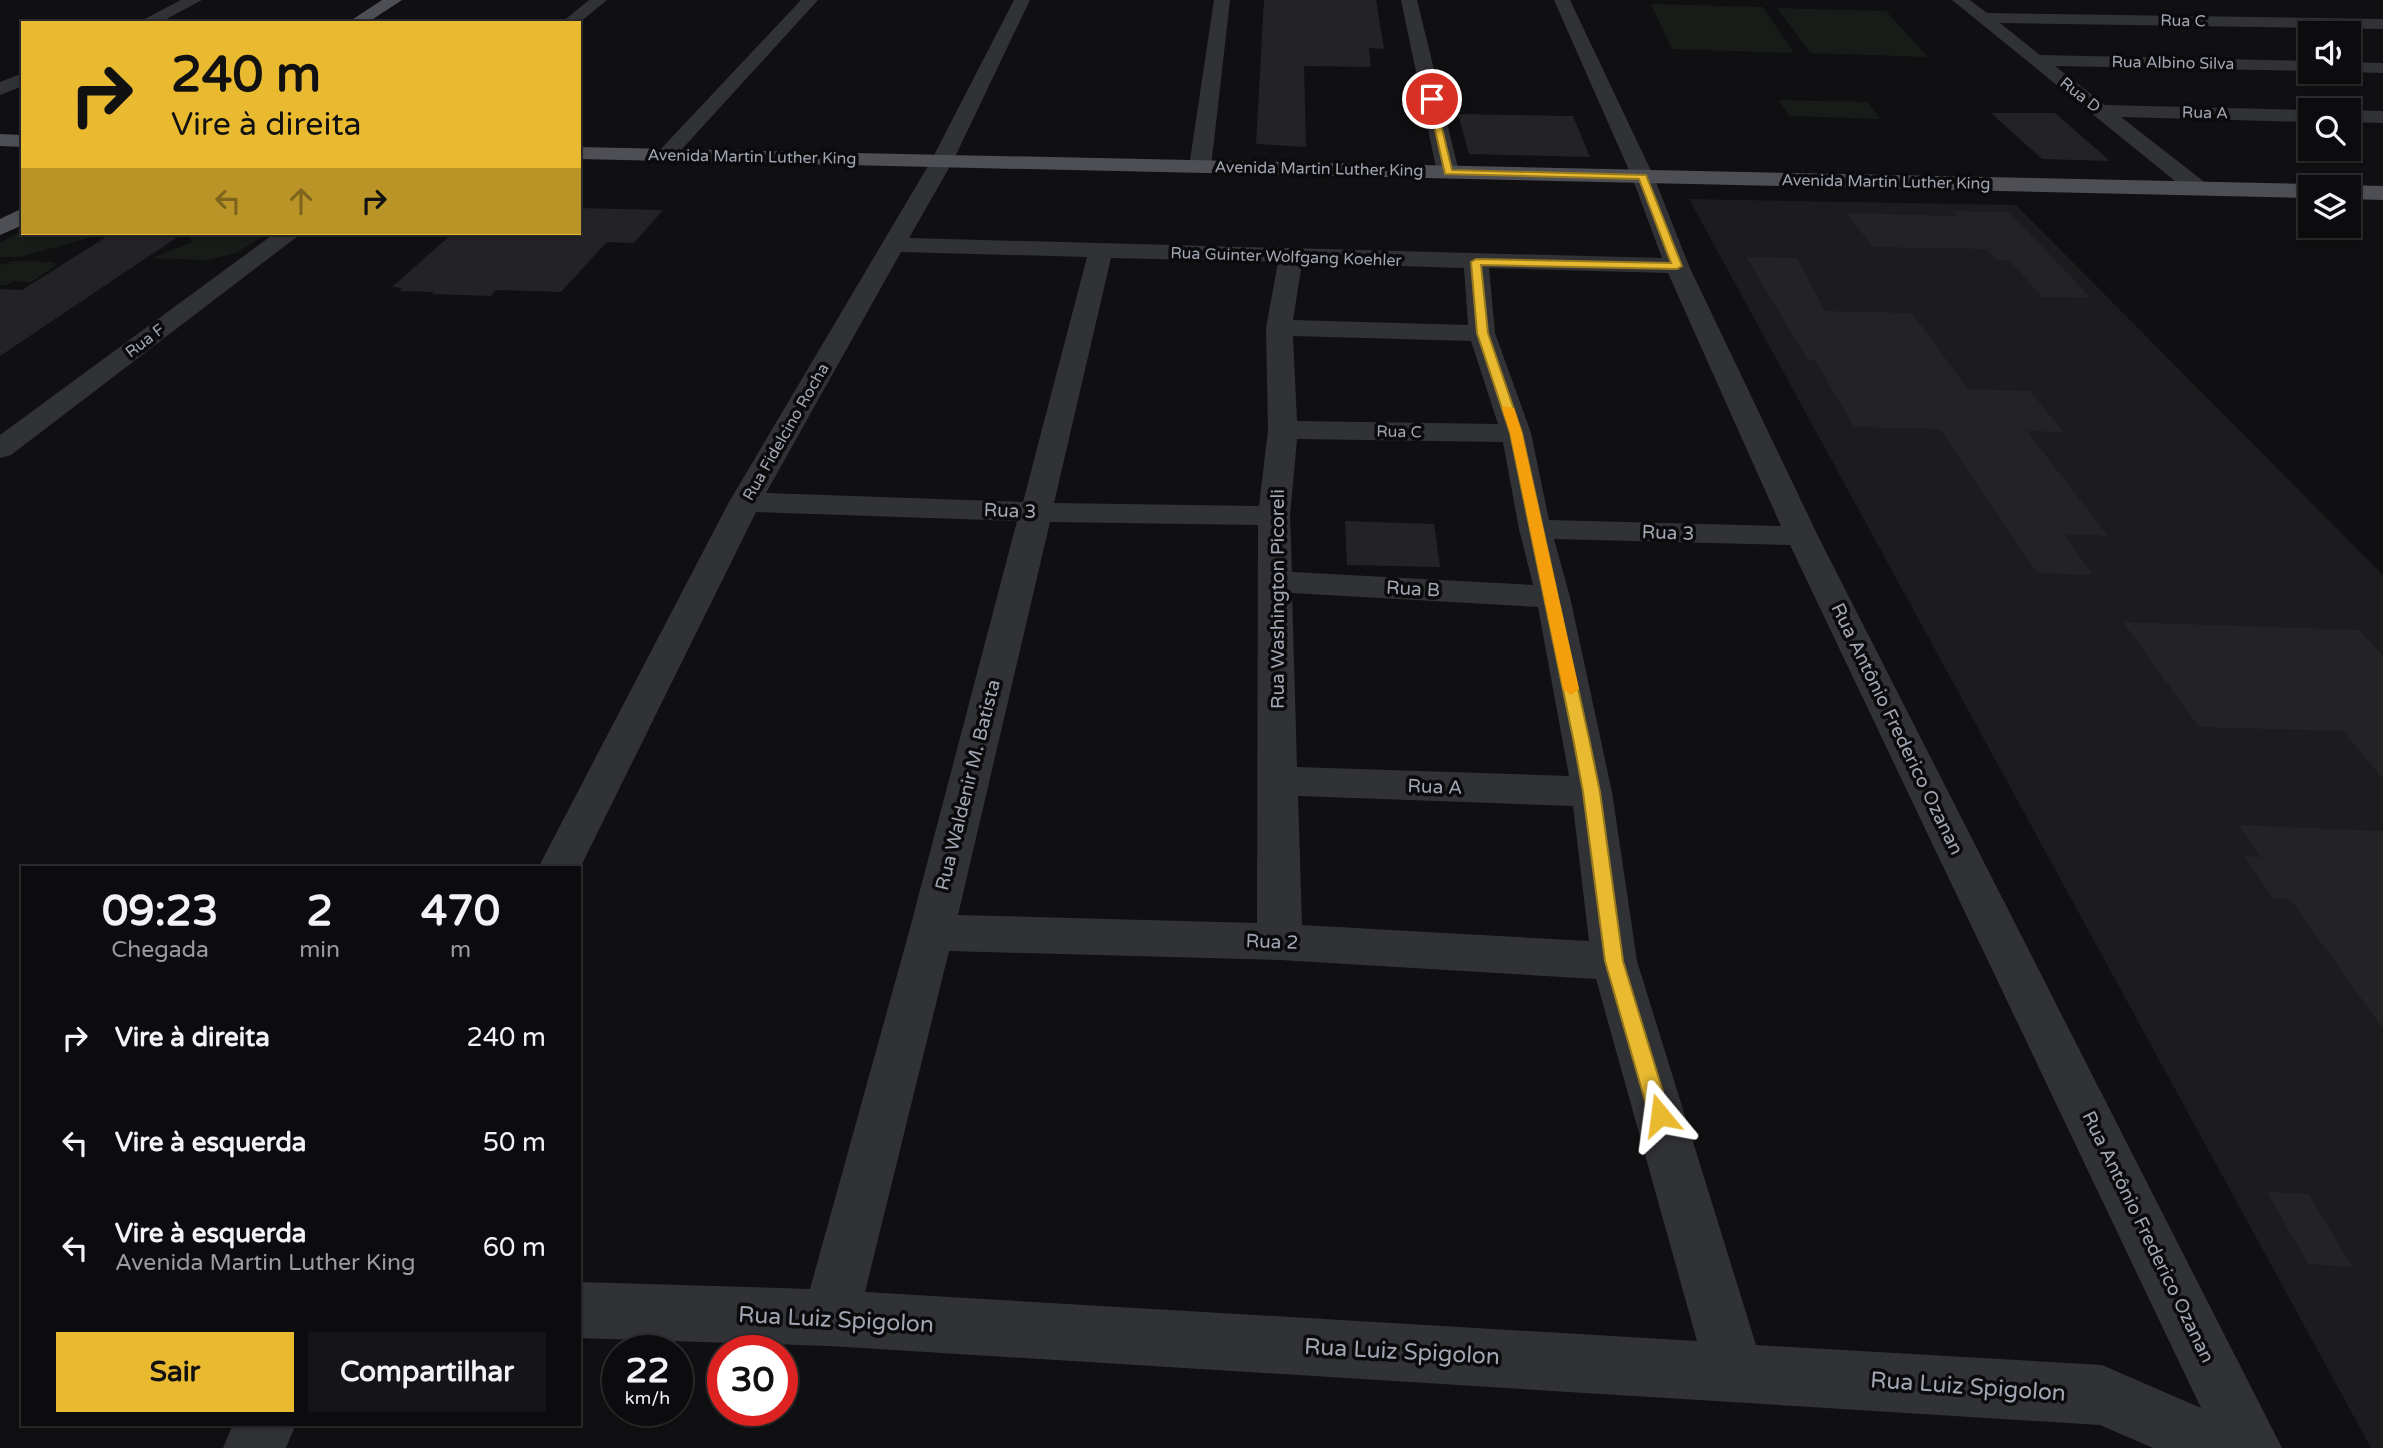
<!DOCTYPE html>
<html lang="pt">
<meta charset="utf-8">
<style>
body{margin:0;font-family:"Varela Round",sans-serif;background:#151517;color:#f1f3f6;height:100vh;display:flex;flex-direction:column;font-size:26px;white-space:nowrap}
*{box-sizing:border-box;margin:0}
p{font-size:23px;color:#9a9b9e}
.icon{flex:none;width:38px;height:38px;fill:none;stroke:currentColor;stroke-width:2;stroke-linecap:round;stroke-linejoin:round}
.map{position:relative;flex:1;overflow:hidden}
.drawer{position:absolute;left:21px;top:866px;width:560px;height:560px;display:flex;flex-direction:column;background:#0c0c0e;border-radius:0px;box-shadow:0 2px 5px #0004,0 0 0 2px #2c2c2e}
.drawer>*{flex:none}
.top-card{position:absolute;left:21px;top:21px;width:560px;height:214px;border-radius:0px;box-shadow:0 2px 5px #0004,0 0 0 2px #2c2c2e;background:#e9ba30;color:#111;overflow:hidden}
.controls{position:absolute;left:2298px;top:21px;display:grid;gap:14px}
.controls a{display:grid;place-items:center;width:63px;height:63px;border-radius:0px;background:#0c0c0e;box-shadow:0 2px 5px #0004,0 0 0 2px #2c2c2e;font-size:35px}
.speed{position:absolute;left:602px;top:1335px;display:flex;gap:14px;font-size:35px;font-weight:700;text-align:center}
.speed>*{display:grid;place-content:center;width:91px;height:91px;border-radius:50%;background:#0c0c0e;box-shadow:0 2px 5px #0004,0 0 0 2px #2c2c2e;line-height:1}
.speed small{font-size:18px;font-weight:400}
.speed .limit{border:10px solid #d22;background:#fff;color:#111}
.pin{position:absolute;display:grid;place-items:center;width:60px;height:60px;color:#fff;margin:-30px;border:4px solid #fff;border-radius:50%;box-shadow:0 2px 7px #0007}
.me{position:absolute;width:77px;margin:-38px;rotate:344deg;stroke-linejoin:round;filter:drop-shadow(0 0 5px #0008)}
.turn{display:flex;align-items:center;gap:24px;height:147px;padding:0 35px;font-size:32px}
.turn .icon{width:91px;height:91px;stroke-width:2.5}
.turn b{display:block;font-size:49px;line-height:60px}
.lanes{display:flex;align-items:center;height:66px;padding:0 35px;background:#0003;justify-content:center;gap:35px;direction:ltr}
.lanes .off{opacity:.35}
.eta{display:flex;justify-content:space-evenly;align-items:center;height:119px;text-align:center}
.eta b{font-size:42px;font-weight:700;line-height:49px}
.button{display:flex;gap:14px;margin-top:auto;padding:14px 35px}
.button a{flex:1;height:80px;border-radius:0px;background:#e9ba30;color:#111;font-size:28px;font-weight:700;line-height:80px;text-align:center}
.button a+a{background:#151517;color:#f1f3f6}
ul{padding:0;list-style:none}
li{display:flex;align-items:center;gap:21px;height:105px;padding:0 35px}
li div{flex:1}
li b{display:block;font-size:26px}
li em{font-style:normal}
.map>svg:first-child{display:block}
.built{fill:#1c1c1f}
.green{fill:#171c18}
.building{fill:#232326}
.lines{fill:none;stroke-linecap:round;stroke-linejoin:round}
.minor{fill:#313236;fill-rule:evenodd}
.major{fill:#4e4f55;fill-rule:evenodd}
.route{fill:#e9ba30;stroke:#97791f;stroke-width:2}
.slow{fill:#f59e0b}
.labels{text-anchor:middle;dominant-baseline:central;stroke-width:7;stroke-linejoin:round;paint-order:stroke}
.far-street-label{font-size:16px;fill:#a2a6b2;stroke:#0b0b0d}
.street-label{font-size:19px;fill:#a2a6b2;stroke:#0b0b0d}
.near-street-label{font-size:23px;fill:#a2a6b2;stroke:#0b0b0d}
</style>
<div class="map">
<svg width="2383" height="1448" viewBox="0 0 2383 1448">
<rect width="100%" height="100%" fill="#101012"/>
<polygon class="built" points="1689,199 2016,205 2383,575 2383,1448 2371,1448"/>
<g class="green">
<polygon points="1651,4 1763,7 1794,53 1672,49"/>
<polygon points="1777,8 1886,11 1928,57 1810,53"/>
<polygon points="1778,100 1867,102 1881,119 1790,116"/>
<polygon points="23,230 23,233 107,233 20,257 0,257 0,243"/>
<polygon points="187,233 266,233 237,253 205,260 152,258 193,242"/>
<polygon points="14,261 53,262 57,265 31,282 14,281 7,285 0,285 0,265"/>
</g>
<g class="building">
<polygon points="1264,0 1376,0 1384,49 1369,48 1371,67 1304,66 1306,147 1256,144"/>
<polygon points="1991,113 2055,113 2110,161 2042,159"/>
<polygon points="1458,114 1573,116 1590,157 1469,154"/>
<polygon points="579,208 663,210 634,243 607,242 561,292 496,290 491,296 432,294 434,292 399,291 403,288 392,287 453,233 579,233"/>
<polygon points="1952,211 2009,212 2091,298 2042,297 2009,260 1996,260 1986,249 1872,247 1847,213 1957,216"/>
<polygon points="111,234 179,236 0,356 0,289 22,290"/>
<polygon points="1746,257 1797,258 1825,311 1912,313 1968,389 2030,391 2064,432 2027,431 2108,536 2064,534 2093,575 2037,573 1940,429 1854,427 1815,360 1808,360"/>
<polygon points="1345,521 1434,524 1440,567 1347,565"/>
<polygon points="2123,622 2359,630 2383,656 2383,779 2343,731 2199,727"/>
<polygon points="2238,825 2383,831 2383,1029 2290,899 2273,898 2244,856 2261,857"/>
<polygon points="2267,1192 2309,1194 2352,1267 2308,1264"/>
</g>
<g class="lines">
<g class="minor">
<polygon points="181,0 202,0 159,23 137,23"/>
<polygon points="589,0 607,0 579,23 561,23"/>
<polygon points="801,0 818,0 673,159 659,159 656,155 659,151"/>
<path d="M1014 0H1030L953 161 909 238 1662 258 1632 177 1554 0H1570L1654 177 1689 266 1818 536 2282 1448H2153L2100 1425 830 1346 579 1338V1282L810 1289 909 932 1017 521 756 512 579 870V868H538L729 502 931 161ZM901 252 1087 257 1023 502 766 493ZM1111 258 1278 262 1266 328 1268 430 1259 506 1054 503ZM1302 263 1464 268 1468 325 1293 320ZM1489 268 1668 273 1781 526 1549 520 1531 433 1495 333ZM1293 336 1471 341 1498 424 1297 421ZM1297 439 1503 442 1519 529 1533 585 1292 572 1290 516ZM1050 522 1258 525 1257 923 958 915ZM1554 539 1790 545 2201 1408 2102 1365 1756 1345 1637 961 1612 792 1570 597ZM1292 593 1538 607 1569 776 1297 767ZM1298 796 1573 806 1589 941 1302 925ZM949 951 1280 960 1596 979 1697 1341 865 1292Z"/>
<polygon points="1214,0 1230,0 1211,167 1208,172 1192,172 1189,167"/>
<polygon points="1401,0 1417,0 1459,172 1456,177 1440,177 1437,172"/>
<polygon points="1952,0 1970,0 1987,13 2383,19 2383,29 2000,23 2040,55 2310,61 2310,71 2055,66 2105,105 2311,110 2310,122 2121,117 2207,184 2210,189 2207,194 2191,194"/>
<polygon points="2348,62 2383,63 2383,73 2345,72 2348,72"/>
<polygon points="23,73 23,86 0,95 0,82"/>
<polygon points="2348,110 2383,111 2383,123 2348,122"/>
<polygon points="275,233 302,233 11,455 0,458 0,435"/>
<polygon points="233,1424 296,1424 286,1448 223,1448"/>
</g>
<g class="major">
<polygon points="382,0 402,0 367,23 347,23"/>
<polygon points="0,134 23,135 23,147 0,146"/>
<polygon points="579,147 2310,184 2318,187 2310,187 2310,198 579,159"/>
<polygon points="2348,185 2383,186 2383,200 2348,199 2348,187 2340,187"/>
<polygon points="23,208 23,225 0,235 0,219"/>
</g>
</g>
<polygon class="route" points="1432,96 1435,99 1452,170 1646,175 1682,266 1677,269 1481,265 1488,333 1522,433 1590,743 1600,792 1623,961 1670,1115 1667,1122 1660,1125 1652,1122 1649,1115 1605,961 1583,792 1574,743 1510,433 1477,333 1471,262 1476,259 1671,263 1639,179 1445,174 1428,99"/>
<polygon class="slow" points="1503,406 1514,408 1522,433 1579,689 1571,695 1563,689 1510,433 1502,408"/>
<g class="labels">
<g class="far-street-label">
<text transform="translate(2183 21) rotate(1)">Rua C</text>
<text transform="translate(2173 63) rotate(1)">Rua Albino Silva</text>
<text transform="translate(2080 95) rotate(38)">Rua D</text>
<text transform="translate(2205 113) rotate(1)">Rua A</text>
<text transform="translate(752 157) rotate(1)">Avenida Martin Luther King</text>
<text transform="translate(1319 169) rotate(1)">Avenida Martin Luther King</text>
<text transform="translate(1886 182) rotate(1)">Avenida Martin Luther King</text>
<text transform="translate(1286 257) rotate(2)">Rua Guinter Wolfgang Koehler</text>
<text transform="translate(145 341) rotate(-37)">Rua F</text>
<text transform="translate(786 432) rotate(-60)">Rua Fidelcino Rocha</text>
<text transform="translate(1399 432) rotate(1)">Rua C</text>
</g>
<g class="street-label">
<text transform="translate(1010 511) rotate(2)">Rua 3</text>
<text transform="translate(1668 533) rotate(2)">Rua 3</text>
<text transform="translate(1413 589) rotate(3)">Rua B</text>
<text transform="translate(1278 599) rotate(-90)">Rua Washington Picoreli</text>
<text transform="translate(1897 729) rotate(64)">Rua Antônio Frederico Ozanan</text>
<text transform="translate(968 785) rotate(-76)">Rua Waldenir M. Batista</text>
<text transform="translate(1435 787) rotate(2)">Rua A</text>
<text transform="translate(1272 942) rotate(2)">Rua 2</text>
<text transform="translate(2148 1237) rotate(64)">Rua Antônio Frederico Ozanan</text>
</g>
<g class="near-street-label">
<text transform="translate(836 1320) rotate(3)">Rua Luiz Spigolon</text>
<text transform="translate(1402 1352) rotate(3)">Rua Luiz Spigolon</text>
<text transform="translate(1968 1387) rotate(4)">Rua Luiz Spigolon</text>
</g>
</g>
</svg>
<div class="controls">
<a><svg class="icon" aria-label="sound" viewBox="0 0 24 24"><path d="M4 9h4l5-4v14l-5-4H4zM17 9q2 3 0 6"/></svg></a>
<a><svg class="icon" aria-label="search" viewBox="0 0 24 24"><circle cx="10" cy="10" r="6"/><path d="M15 15l6 6"/></svg></a>
<a><svg class="icon" aria-label="layers" viewBox="0 0 24 24"><path d="M12 4l9 5-9 5-9-5zM3 14l9 5 9-5"/></svg></a>
</div>
<div class="speed"><div>22<small>km/h</small></div><div class="limit">30</div></div>
<div class="pin" style="left:1432px;top:99px;background:#d93025"><svg class="icon" aria-label="arrive" viewBox="0 0 24 24"><path d="M6 21V4h12l-3 4 3 4H6"/></svg></div>
<svg class="me" style="left:1660px;top:1115px" viewBox="-20 -20 40 40"><path d="M0-17L14 15 0 8-14 15z" fill="#e9ba30" stroke="#fff" stroke-width="4"/></svg>
<div class="top-card">
<div class="turn"><svg class="icon" aria-label="right" viewBox="0 0 24 24"><path d="M7 20v-9h11M14 6l5 5-5 5"/></svg><div><b>240 m</b>Vire à direita</div></div>
<div class="lanes"><svg class="icon off" aria-label="left" viewBox="0 0 24 24"><path d="M17 20v-9H6M10 6l-5 5 5 5"/></svg><svg class="icon off" aria-label="ahead" viewBox="0 0 24 24"><path d="M12 20V5M6 11l6-6 6 6"/></svg><svg class="icon" aria-label="right" viewBox="0 0 24 24"><path d="M7 20v-9h11M14 6l5 5-5 5"/></svg></div>
</div>
<section class="drawer">
<div class="eta">
<div><b>09:23</b><p>Chegada</p></div>
<div><b>2</b><p>min</p></div>
<div><b>470</b><p>m</p></div>
</div>
<ul>
<li><svg class="icon" aria-label="right" viewBox="0 0 24 24"><path d="M7 20v-9h11M14 6l5 5-5 5"/></svg><div><b>Vire à direita</b></div><em>240 m</em></li>
<li><svg class="icon" aria-label="left" viewBox="0 0 24 24"><path d="M17 20v-9H6M10 6l-5 5 5 5"/></svg><div><b>Vire à esquerda</b></div><em>50 m</em></li>
<li><svg class="icon" aria-label="left" viewBox="0 0 24 24"><path d="M17 20v-9H6M10 6l-5 5 5 5"/></svg><div><b>Vire à esquerda</b><p>Avenida Martin Luther King</p></div><em>60 m</em></li>
</ul>
<div class="button"><a>Sair</a><a>Compartilhar</a></div>
</section>
</div>
